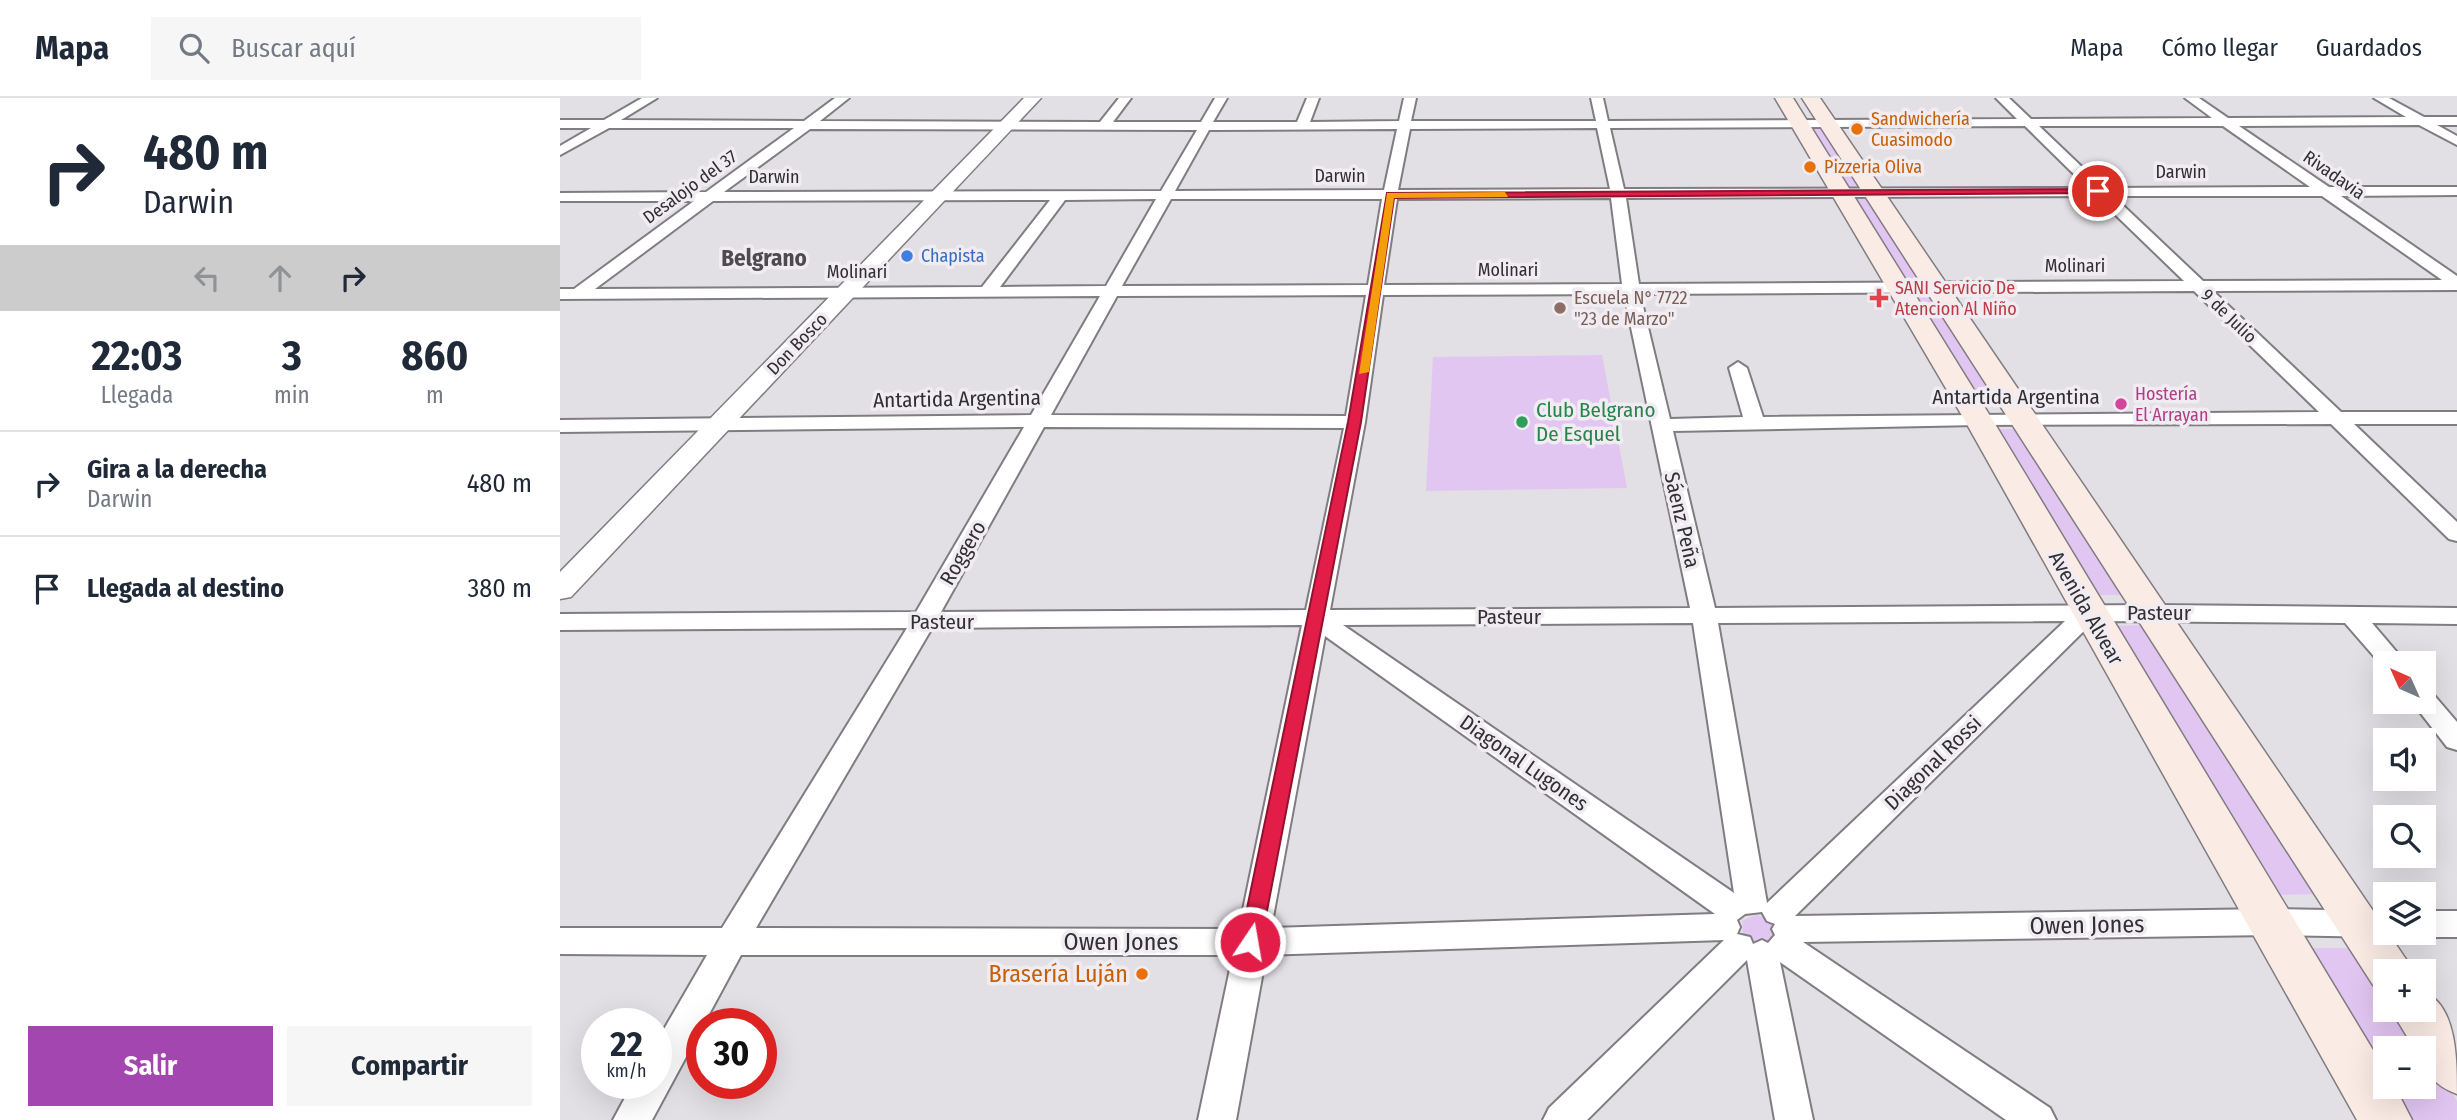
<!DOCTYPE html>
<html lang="es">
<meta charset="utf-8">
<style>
body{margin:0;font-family:"Fira Sans Condensed",sans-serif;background:#f6f6f7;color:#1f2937;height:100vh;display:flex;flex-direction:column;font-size:26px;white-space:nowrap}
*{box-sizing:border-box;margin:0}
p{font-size:23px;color:#747a83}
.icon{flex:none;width:38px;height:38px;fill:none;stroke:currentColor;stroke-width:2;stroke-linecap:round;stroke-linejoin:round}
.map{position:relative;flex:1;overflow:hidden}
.drawer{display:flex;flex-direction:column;background:#fff;width:560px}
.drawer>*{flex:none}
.banner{background:#fff;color:#1f2937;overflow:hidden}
.needle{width:46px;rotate:315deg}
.buttons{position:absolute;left:1813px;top:553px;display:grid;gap:14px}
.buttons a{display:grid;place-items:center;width:63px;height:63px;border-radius:0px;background:#fff;box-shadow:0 7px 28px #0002;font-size:35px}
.speed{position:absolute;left:21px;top:910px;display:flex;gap:14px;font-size:35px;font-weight:700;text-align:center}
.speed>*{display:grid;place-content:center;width:91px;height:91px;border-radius:50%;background:#fff;box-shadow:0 7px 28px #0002;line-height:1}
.speed small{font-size:18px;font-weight:400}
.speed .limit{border:10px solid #d22;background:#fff;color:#111}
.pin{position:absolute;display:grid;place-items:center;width:60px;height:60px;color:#fff;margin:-30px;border:4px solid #fff;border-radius:50%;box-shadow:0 2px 7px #0007}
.me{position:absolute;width:77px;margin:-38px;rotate:12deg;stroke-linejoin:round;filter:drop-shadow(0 0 5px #0008)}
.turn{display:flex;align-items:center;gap:24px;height:147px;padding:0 28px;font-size:32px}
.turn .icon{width:91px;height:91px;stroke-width:2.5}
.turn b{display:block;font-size:49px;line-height:60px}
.lanes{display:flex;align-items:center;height:66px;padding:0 28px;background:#0003;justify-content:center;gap:35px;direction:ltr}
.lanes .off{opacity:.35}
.eta{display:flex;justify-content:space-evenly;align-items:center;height:119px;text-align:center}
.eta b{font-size:42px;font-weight:700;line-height:49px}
.primary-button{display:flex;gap:14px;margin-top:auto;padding:14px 28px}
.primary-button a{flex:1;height:80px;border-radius:0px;background:#a346b0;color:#fff;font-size:28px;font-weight:700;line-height:80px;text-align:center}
.primary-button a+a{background:#f6f6f7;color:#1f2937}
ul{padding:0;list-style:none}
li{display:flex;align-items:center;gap:21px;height:105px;padding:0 28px;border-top:2px solid #e0e1e3}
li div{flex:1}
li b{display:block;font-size:26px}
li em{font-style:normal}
header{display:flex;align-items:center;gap:42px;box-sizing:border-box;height:98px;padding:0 35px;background:#fff;border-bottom:2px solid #e0e1e3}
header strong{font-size:33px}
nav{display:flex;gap:38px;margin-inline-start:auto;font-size:24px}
.search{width:490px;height:63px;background:#f6f6f7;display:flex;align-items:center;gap:18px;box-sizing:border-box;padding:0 24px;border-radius:0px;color:#747a83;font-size:26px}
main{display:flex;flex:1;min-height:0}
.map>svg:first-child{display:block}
.green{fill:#e2c6f2}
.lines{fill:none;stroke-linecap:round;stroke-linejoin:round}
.minor-casing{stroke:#807d82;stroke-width:4}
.tertiary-casing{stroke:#807d82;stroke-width:3}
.secondary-casing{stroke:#807d82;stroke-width:3}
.minor{fill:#fff;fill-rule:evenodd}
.tertiary{fill:#fff;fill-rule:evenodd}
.secondary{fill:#fbebe5;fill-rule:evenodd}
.route{fill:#e11d48;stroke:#92132f;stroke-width:2}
.slow{fill:#f59e0b}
.food-dot{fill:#e8710a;stroke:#f0ecf2;stroke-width:2.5}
.shop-dot{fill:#3f7fe0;stroke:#f0ecf2;stroke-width:2.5}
.health-dot{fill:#e0444e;stroke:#f0ecf2;stroke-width:2.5}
.education-dot{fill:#8d6e63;stroke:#f0ecf2;stroke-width:2.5}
.hotel-dot{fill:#d1479c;stroke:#f0ecf2;stroke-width:2.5}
.leisure-dot{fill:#2e9e5b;stroke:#f0ecf2;stroke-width:2.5}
.labels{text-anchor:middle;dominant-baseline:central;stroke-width:7;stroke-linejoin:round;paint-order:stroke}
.far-food-label{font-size:18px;fill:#c56008;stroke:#f0ecf2;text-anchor:start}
.far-street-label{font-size:18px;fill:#302f31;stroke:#f0ecf2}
.far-shop-label{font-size:18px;fill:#366cbe;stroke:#f0ecf2;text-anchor:start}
.far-health-label{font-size:18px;fill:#be3a42;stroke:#f0ecf2;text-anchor:start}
.far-education-label{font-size:18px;fill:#785e54;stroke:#f0ecf2;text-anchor:start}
.far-hotel-label{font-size:18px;fill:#b23c85;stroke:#f0ecf2;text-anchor:start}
.street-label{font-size:21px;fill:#302f31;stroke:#f0ecf2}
.leisure-label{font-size:21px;fill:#27864d;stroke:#f0ecf2;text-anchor:start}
.far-district-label{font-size:23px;font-weight:bold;fill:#4e4b50;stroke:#f0ecf2}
.near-street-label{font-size:24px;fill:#302f31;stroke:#f0ecf2}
.near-food-label{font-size:24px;fill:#c56008;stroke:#f0ecf2;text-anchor:end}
</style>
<header>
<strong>Mapa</strong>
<div class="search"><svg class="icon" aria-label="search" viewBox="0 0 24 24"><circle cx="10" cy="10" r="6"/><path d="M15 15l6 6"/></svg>Buscar aquí</div>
<nav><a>Mapa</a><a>Cómo llegar</a><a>Guardados</a></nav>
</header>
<main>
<section class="drawer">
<div class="banner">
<div class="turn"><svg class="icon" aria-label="right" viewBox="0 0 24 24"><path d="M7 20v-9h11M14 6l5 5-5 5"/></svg><div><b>480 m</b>Darwin</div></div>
<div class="lanes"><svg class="icon off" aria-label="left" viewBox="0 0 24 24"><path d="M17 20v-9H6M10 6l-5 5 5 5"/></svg><svg class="icon off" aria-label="ahead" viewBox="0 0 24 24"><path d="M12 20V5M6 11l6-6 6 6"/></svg><svg class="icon" aria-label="right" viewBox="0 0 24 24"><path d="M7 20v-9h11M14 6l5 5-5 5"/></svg></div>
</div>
<div class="eta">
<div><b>22:03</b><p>Llegada</p></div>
<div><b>3</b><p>min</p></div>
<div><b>860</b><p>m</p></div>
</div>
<ul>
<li><svg class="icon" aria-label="right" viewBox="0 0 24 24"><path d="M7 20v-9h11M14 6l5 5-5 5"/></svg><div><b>Gira a la derecha</b><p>Darwin</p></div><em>480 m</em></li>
<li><svg class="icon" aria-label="arrive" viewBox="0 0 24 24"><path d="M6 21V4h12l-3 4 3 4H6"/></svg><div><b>Llegada al destino</b></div><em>380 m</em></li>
</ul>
<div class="primary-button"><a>Salir</a><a>Compartir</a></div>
</section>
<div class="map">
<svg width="1897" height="1022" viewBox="0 0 1897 1022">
<rect width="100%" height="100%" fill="#e2dfe5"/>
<g class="green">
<polygon points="1247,29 1266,29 1306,90 1285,91"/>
<polygon points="1293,101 1314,101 1368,182 1343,182"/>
<polygon points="1374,195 1447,307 1418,307 1349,196"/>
<polygon points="1042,257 1067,390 866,393 873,259"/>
<polygon points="1427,331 1457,331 1564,497 1528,497"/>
<polygon points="1586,527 1760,796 1713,797 1548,528"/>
<path d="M1196 817C1207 819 1217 825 1215 838 1205 848 1192 847 1183 836L1182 823Z"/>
<polygon points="1748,850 1798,850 1825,892 1825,912 1838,912 1863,950 1825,950 1825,976"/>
<polygon points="1864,951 1897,1003 1897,1022 1854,1022 1833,989 1864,989"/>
</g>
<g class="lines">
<defs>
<g id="minor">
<path d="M82 0H97L61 22 244 23 275 0H289L260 23 540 24 559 0H571L553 24H641L655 0H667L653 24H737L747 0H759L750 24 839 23 844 0H856L851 23H1036L1031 0H1043L1048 23 1457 21 1436 0H1449L1471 21 1652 20 1625 0H1639L1668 20 1846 19 1814 0H1829L1864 19H1897V27H1877L1897 38V47L1859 27 1679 28 1769 89H1897V97L1781 98 1897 178V192L1653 193 1781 314H1897V326H1794L1897 424V443L1889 441 1771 326 1418 327 1113 333 1155 510 1591 507 1897 510V526L1812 525 1846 565H1825V571L1785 525 1534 523 1235 818 1712 811 1825 813V835H1837L1825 839 1712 837 1243 844 1490 1010 1496 1022H1446L1220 864 1253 1022H1215L1187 862 1027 1022H983L989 1010 1164 842 706 857 676 1022H638L673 857H181L92 1022H53L73 985H96V945L147 857 0 856V830H162L347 530 0 532V516L356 514 464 329 0 334V322L471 317 540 198 0 201V191H14L134 103H0V95L146 94 234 30H49L0 57V48L31 30H0V22H44ZM1465 28 1528 90 1064 91 1050 30ZM1479 28H1663L1750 89 1544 90ZM1037 30 1050 91 838 92 850 31ZM250 31 637 32 601 93 164 94ZM837 31 824 92 615 93 649 32ZM1536 98 1624 183 1079 186 1066 100ZM1553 98H1762L1882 182 1643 183ZM1051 100 1062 186 824 187 837 101ZM596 101 546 188 440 189 505 102ZM611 101H822L808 187 562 188ZM490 102 422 189 35 191 153 103ZM1634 193 1759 314 1203 319 1187 270 1178 264 1169 270 1183 319 1110 321 1080 196ZM1064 196 1130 510 770 512 805 324 823 197ZM806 197 786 318 491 317 557 198ZM484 329 784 330 746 512 381 514ZM1505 523 1207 805 1158 525ZM1133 525 1174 795 783 527ZM742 527 679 831 196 830 372 530ZM765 538 1155 816 711 830ZM1202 814 1207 823 1215 826 1212 831 1215 837 1208 845 1202 842 1193 846 1190 839 1177 836 1180 829 1177 822 1185 816Z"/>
<polygon points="1864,593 1873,596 1897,624 1897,652 1887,649 1852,604 1864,604"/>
<polygon points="1864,813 1897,813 1897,839 1864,839 1853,835 1864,835"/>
</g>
<polygon id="tertiary" points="464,0 481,0 11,499 0,501 0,474"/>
<g id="secondary">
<polygon points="1215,0 1233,0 1432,321 1825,972 1825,989 1835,989 1852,1022 1797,1022 1404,321"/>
<polygon points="1242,0 1260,0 1854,873 1825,873 1825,891 1813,887"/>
<path d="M1864 894C1897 908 1897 962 1897 996 1874 987 1864 976 1864 950H1854L1831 912H1864Z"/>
</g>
</defs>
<use href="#minor" class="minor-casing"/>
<use href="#tertiary" class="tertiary-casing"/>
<use href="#secondary" class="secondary-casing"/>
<use href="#minor" class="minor"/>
<use href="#tertiary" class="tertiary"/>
<use href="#secondary" class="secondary"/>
</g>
<polygon class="route" points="1538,91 1542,95 834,100 801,324 701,844 698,850 690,852 683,850 680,844 788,324 827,95"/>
<polygon class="slow" points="945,94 948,99 834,100 809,274 799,276 827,95"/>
<g class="food-dot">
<circle cx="1297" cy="31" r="7"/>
<circle cx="1250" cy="69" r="7"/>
<circle cx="582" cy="876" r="7"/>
</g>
<circle class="shop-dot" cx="347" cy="158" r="7"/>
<path class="health-dot" d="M1315.5 189.5h7v7h7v7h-7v7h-7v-7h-7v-7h7z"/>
<circle class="education-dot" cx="1000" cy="210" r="7"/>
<circle class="hotel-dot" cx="1561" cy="306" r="7"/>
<circle class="leisure-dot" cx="962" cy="324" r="7"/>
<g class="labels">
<g class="far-food-label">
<text x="1311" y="21">Sandwichería<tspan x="1311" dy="21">Cuasimodo</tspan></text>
<text x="1264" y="69">Pizzeria Oliva</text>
</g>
<g class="far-street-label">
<text x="1621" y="74">Darwin</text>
<text transform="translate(1774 77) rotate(35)">Rivadavia</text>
<text x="780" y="78">Darwin</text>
<text x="214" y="79">Darwin</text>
<text transform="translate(130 89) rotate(-36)">Desalojo del 37</text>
<text x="1515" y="168">Molinari</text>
<text x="948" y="172">Molinari</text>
<text x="297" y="174">Molinari</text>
<text transform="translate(1669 218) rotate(44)">9 de Julio</text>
<text transform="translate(237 246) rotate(-46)">Don Bosco</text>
</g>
<g class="far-shop-label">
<text x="361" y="158">Chapista</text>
</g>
<g class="far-health-label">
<text x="1335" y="190">SANI Servicio De<tspan x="1335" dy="21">Atencion Al Niño</tspan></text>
</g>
<g class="far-education-label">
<text x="1014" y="200">Escuela N° 7722<tspan x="1014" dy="21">"23 de Marzo"</tspan></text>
</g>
<g class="far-hotel-label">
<text x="1575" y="296">Hostería<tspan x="1575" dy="21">El Arrayan</tspan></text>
</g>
<g class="street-label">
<text x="1456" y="299">Antartida Argentina</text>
<text transform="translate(397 301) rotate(-1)">Antartida Argentina</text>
<text transform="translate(1122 422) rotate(77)">Sáenz Peña</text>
<text transform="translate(403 455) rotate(-60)">Roggero</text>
<text transform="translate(1526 510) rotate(60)">Avenida Alvear</text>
<text x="1599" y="515">Pasteur</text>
<text x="949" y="519">Pasteur</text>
<text x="382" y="524">Pasteur</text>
<text transform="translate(964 665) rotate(35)">Diagonal Lugones</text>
<text transform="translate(1373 665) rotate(-44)">Diagonal Rossi</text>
</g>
<g class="leisure-label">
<text x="976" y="312">Club Belgrano<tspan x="976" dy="24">De Esquel</tspan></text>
</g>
<g class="far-district-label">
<text x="204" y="160">Belgrano</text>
</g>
<g class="near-street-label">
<text transform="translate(1527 827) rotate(-1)">Owen Jones</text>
<text x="561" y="844">Owen Jones</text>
</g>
<g class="near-food-label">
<text x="568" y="876">Brasería Luján</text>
</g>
</g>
</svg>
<div class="buttons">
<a><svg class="needle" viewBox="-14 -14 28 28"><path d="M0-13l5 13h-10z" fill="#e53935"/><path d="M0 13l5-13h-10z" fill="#747a83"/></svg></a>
<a><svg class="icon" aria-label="sound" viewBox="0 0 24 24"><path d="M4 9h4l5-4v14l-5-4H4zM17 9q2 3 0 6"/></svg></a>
<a><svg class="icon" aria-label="search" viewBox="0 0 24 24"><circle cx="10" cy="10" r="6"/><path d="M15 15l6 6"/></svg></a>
<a><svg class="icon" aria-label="layers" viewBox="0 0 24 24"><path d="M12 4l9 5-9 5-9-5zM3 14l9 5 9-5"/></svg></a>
<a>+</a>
<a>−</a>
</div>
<div class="speed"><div>22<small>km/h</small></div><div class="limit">30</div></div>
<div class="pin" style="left:1538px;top:93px;background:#d93025"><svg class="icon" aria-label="arrive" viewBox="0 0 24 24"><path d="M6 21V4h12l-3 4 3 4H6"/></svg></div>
<svg class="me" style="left:690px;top:844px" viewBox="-20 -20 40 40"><circle r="17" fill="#e11d48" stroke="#fff" stroke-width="3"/><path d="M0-11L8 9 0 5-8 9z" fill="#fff"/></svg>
</div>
</main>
